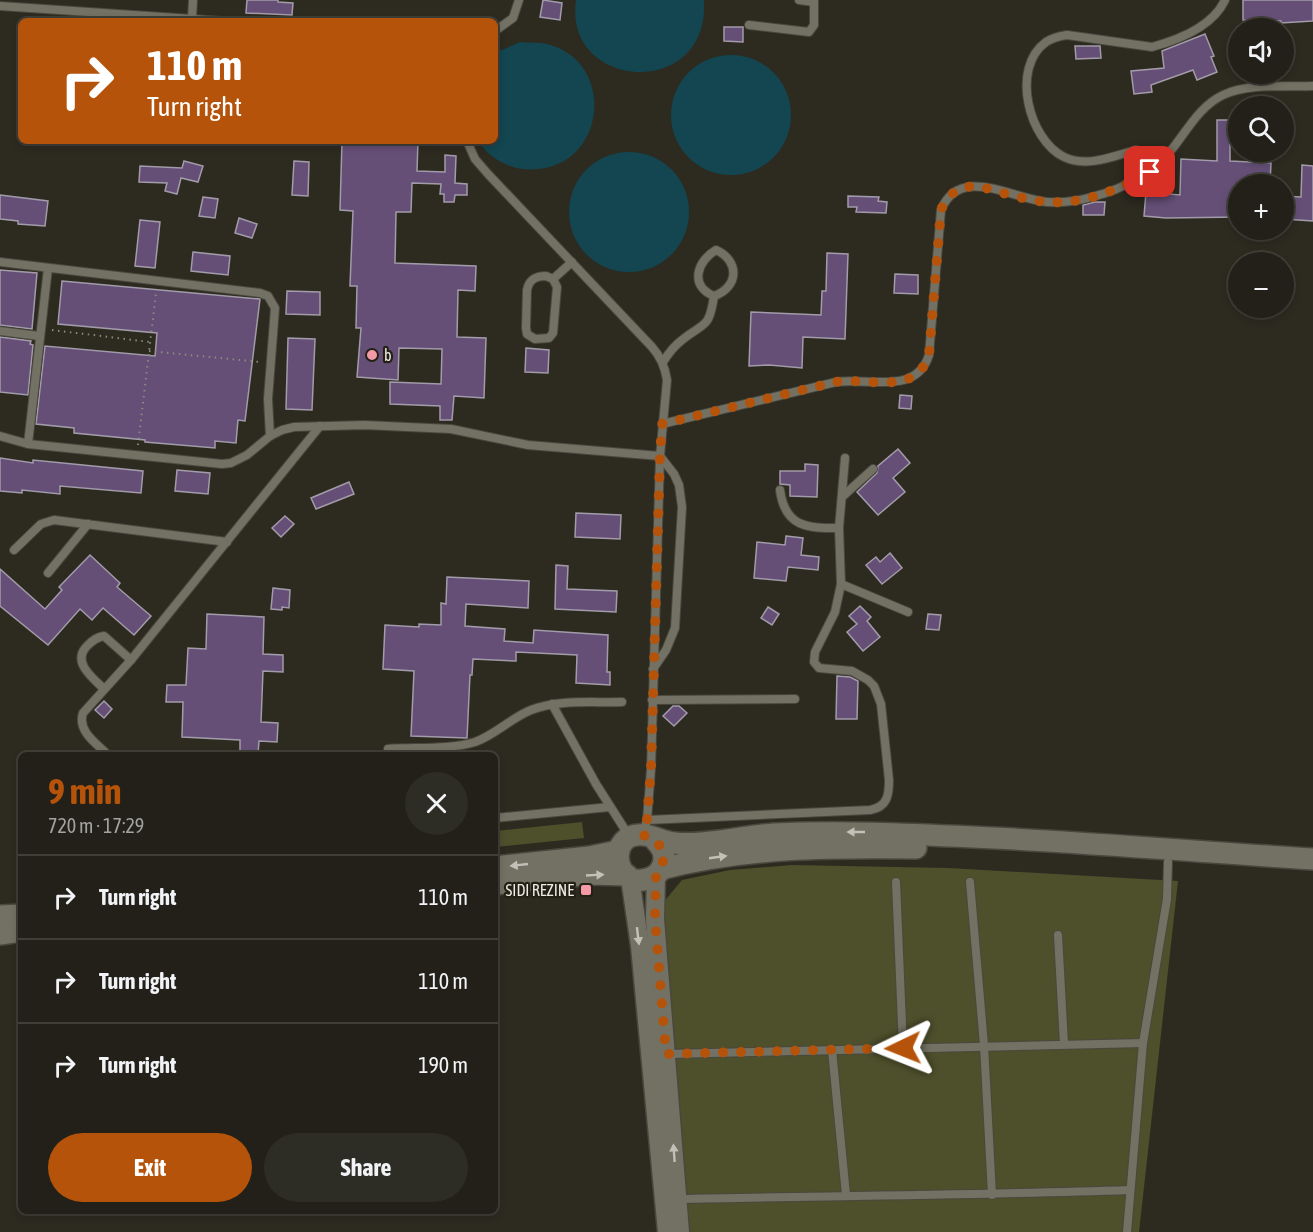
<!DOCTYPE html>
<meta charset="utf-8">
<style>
body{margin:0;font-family:"Asap Condensed",sans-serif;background:#2e2d25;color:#f1f3f6;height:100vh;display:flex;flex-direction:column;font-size:22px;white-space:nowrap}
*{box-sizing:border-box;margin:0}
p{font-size:20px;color:#a2a3a2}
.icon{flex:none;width:33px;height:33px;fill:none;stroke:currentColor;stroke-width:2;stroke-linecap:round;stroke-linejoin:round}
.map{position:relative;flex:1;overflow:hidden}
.sheet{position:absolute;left:18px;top:752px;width:480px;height:462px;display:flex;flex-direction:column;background:#222018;border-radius:9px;box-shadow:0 3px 9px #0003,0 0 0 2px #3f3e37}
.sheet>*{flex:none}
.top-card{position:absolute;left:18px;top:18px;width:480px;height:126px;border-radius:9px;box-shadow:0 3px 9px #0003,0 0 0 2px #3f3e37;background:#b45309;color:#fff;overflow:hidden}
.tools{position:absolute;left:1228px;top:18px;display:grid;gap:12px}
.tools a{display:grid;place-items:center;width:66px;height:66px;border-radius:50%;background:#222018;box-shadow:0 3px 9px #0003,0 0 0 2px #3f3e37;font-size:30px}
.pin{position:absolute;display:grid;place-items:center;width:51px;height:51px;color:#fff;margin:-26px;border-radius:12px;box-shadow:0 3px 9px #0006}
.me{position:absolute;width:66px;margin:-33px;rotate:268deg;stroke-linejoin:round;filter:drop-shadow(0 0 4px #0008)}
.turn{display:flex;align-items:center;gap:21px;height:126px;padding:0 30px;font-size:27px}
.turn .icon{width:78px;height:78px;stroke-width:2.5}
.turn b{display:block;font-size:42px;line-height:51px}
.round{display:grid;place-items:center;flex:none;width:63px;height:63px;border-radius:32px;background:#2e2d25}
.overview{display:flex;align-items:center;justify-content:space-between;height:102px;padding:0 30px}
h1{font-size:36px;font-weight:700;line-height:45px;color:#b45309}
.primary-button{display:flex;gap:12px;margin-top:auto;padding:12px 30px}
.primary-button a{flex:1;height:69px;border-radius:36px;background:#b45309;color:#fff;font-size:24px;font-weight:700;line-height:69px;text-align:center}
.primary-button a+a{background:#2e2d25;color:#f1f3f6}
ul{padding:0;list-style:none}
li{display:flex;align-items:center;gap:18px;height:84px;padding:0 30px;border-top:2px solid #3f3e37}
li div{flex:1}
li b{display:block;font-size:22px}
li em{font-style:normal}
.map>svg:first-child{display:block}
.green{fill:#4e4f2b}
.water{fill:#134650}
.building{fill:#654f77;stroke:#a29ba9;stroke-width:1.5}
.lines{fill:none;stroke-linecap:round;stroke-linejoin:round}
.service-casing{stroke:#4a483e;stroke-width:10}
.tertiary-casing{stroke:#4a483e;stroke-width:21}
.secondary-casing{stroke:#4a483e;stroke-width:24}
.path{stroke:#8b8a80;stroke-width:2;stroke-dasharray:1.5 4.5;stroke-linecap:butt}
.service{stroke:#737163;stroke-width:8}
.tertiary{stroke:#737163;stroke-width:18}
.secondary{stroke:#737163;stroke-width:21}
.oneway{fill:#c2c1b7}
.route{stroke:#b45309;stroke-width:10;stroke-dasharray:0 18}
.poi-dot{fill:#f49aa6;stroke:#232116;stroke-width:2}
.labels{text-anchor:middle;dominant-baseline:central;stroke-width:4.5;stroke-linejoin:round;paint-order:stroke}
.poi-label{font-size:16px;fill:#edece4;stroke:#232116;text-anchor:start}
</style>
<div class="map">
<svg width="1313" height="1232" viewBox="0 0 1313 1232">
<rect width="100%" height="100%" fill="#2d2b20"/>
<g class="green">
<polygon points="582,822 584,838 495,847 495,831"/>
<polygon points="792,865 948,868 1178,881 1139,1232 686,1232 662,904 682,880 730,870"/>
</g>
<g class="water">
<path d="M576 0H704C710 101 563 91 576 0Z"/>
<path d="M520 42C528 43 539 42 547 44 620 62 606 177 523 169 505 167 488 156 478 141H495V53Z"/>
<circle cx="731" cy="115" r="60"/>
<circle cx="629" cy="212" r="60"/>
</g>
<g class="building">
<polygon points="247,0 278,0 278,2 293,3 292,15 246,13"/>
<polygon points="543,0 562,3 560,20 540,17"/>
<polygon points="1243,0 1313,0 1313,21 1281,23 1281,21 1243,20"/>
<polygon points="724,27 743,27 743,42 724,41"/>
<polygon points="1205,34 1214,56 1211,57 1217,72 1197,80 1193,70 1151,85 1152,92 1134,94 1131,71 1164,68 1162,51"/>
<polygon points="1075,46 1100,46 1101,58 1076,59"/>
<polygon points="1217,120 1230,120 1230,161 1271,163 1270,184 1239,184 1239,217 1166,218 1144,216 1146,192 1180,195 1181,159 1217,161"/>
<polygon points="342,141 418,141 417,171 445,172 445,155 456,156 455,183 467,184 467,195 455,195 454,202 444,202 444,194 440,194 441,184 412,183 411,212 396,212 395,263 476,266 475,291 458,290 457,337 486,338 484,398 454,396 452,420 440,420 440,406 390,404 390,382 441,384 442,349 399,348 398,380 357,377 361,328 356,328 357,286 350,286 353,211 340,210"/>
<polygon points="184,161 203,166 198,182 181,178 177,194 165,191 167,183 139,182 140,166 182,168"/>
<polygon points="294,161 309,162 308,196 292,195"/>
<polygon points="1302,165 1313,166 1313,221 1284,219 1284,196 1301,197"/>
<polygon points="0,195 48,201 45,226 18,224 18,221 0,219"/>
<polygon points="848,196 879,197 878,201 887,202 886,213 856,212 857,207 848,207"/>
<polygon points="203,197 218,199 215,218 199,216"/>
<polygon points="1095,202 1105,202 1104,215 1083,215 1083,205"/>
<polygon points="239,218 257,224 252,238 235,233"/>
<polygon points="140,220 160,222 155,268 135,266"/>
<polygon points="193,252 230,256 228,275 191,271"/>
<polygon points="827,253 848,254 845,339 803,337 802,368 769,365 749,366 751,312 821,315 822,291 826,291"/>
<polygon points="0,270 37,273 32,329 0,325"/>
<polygon points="895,274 918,275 918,294 894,293"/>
<polygon points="62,281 260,299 245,421 238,420 236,443 215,441 215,448 145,442 145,440 74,433 74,428 36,424 45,346 155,356 157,333 58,324"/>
<polygon points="287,291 320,292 320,315 286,314"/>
<polygon points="0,337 31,341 30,344 33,345 28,395 0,392"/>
<polygon points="288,338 315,339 312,410 286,409"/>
<polygon points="526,348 549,350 548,373 525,372"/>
<polygon points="900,395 912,396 911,409 899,408"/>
<polygon points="898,449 910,463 893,478 905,492 878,515 857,492 877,473 878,466"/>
<polygon points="0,458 33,463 33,460 143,471 141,493 60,486 60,494 22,490 22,493 0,491"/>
<polygon points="805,464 818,465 817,497 790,496 790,485 780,484 780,471 805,471"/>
<polygon points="177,470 210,473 208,494 175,491"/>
<polygon points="349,482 354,494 316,509 311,498"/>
<polygon points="576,513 621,515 620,539 575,537"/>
<polygon points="285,516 294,524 281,537 272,528"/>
<polygon points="786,536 803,538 801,555 819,557 818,570 788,567 786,581 754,578 757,542 785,545"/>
<polygon points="890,553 902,568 882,584 866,565 876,557 880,562"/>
<polygon points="90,555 120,583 117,587 151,616 134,635 103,608 92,620 80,609 48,645 0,606 0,569 45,609 62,590 59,587"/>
<polygon points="556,565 568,566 567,589 617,591 616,612 555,609"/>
<polygon points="447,577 529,581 528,608 466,604 465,626 505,629 504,641 533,643 534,630 608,635 607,672 610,672 610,685 576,683 577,655 516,652 516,661 473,659 472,675 470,675 467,738 411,736 414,671 383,669 385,625 419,627 419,624 441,625 441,603 446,604"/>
<polygon points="273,588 290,590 289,608 282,607 282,610 271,609"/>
<polygon points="860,606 871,617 867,621 880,637 863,651 847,632 857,624 849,616"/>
<polygon points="768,607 779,614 772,625 761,618"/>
<polygon points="207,614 264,617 263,654 283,655 283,672 263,671 261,722 278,723 277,742 259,741 258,754 240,754 240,740 182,737 183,702 166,702 167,685 186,685 188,648 206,649"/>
<polygon points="928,614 941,615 939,630 926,629"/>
<polygon points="837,676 850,677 858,681 857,719 836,719"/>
<polygon points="104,701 112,709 104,718 95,710"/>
<polygon points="673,706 679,706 687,713 674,726 663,716"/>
</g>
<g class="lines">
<defs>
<g id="service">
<polyline points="799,0 814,2"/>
<polyline points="0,6 222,21"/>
<polyline points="192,18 193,0"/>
<polyline points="749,25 809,32 814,25 814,0"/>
<polyline points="495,31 513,18 519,0"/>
<path d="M467 141 475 159 488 174 652 347C661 357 665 367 667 380L660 456 651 769 647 820 643 834"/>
<path d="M1136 150C1114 156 1087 168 1064 157 1029 140 1010 68 1046 42 1052 38 1060 36 1067 35L1152 47C1178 40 1213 26 1225 0"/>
<path d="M716 250C740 261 739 287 714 296 689 286 697 261 716 250Z"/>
<polyline points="0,262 260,293 268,296 275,308 268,399 270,436"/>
<path d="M546 276 553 279 557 287 553 333 549 338 535 339 527 334 526 328 527 290C529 280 535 276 546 276Z"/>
<polyline points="553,279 572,262"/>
<polyline points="0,331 39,336"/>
<path d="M663 362C668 354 674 346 682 340 704 322 709 330 714 296"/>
<path d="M662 424 836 382C869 377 916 396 929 355L941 210C960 164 1012 199 1047 202 1061 203 1078 201 1092 197 1124 189 1152 173 1173 148 1188 129 1200 106 1223 95 1249 83 1285 87 1313 86"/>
<polyline points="0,436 28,444 222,464 231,463 247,455 270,436 282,430 294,427 364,425 451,429 528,445 660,456 674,474 679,485 682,507 675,628 666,650 653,669"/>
<polyline points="28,444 48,268"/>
<path d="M780 490C785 528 808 528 839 528"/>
<polyline points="842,497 873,469"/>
<polyline points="14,550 41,524 54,520 227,542"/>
<polyline points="48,573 88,524"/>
<polyline points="841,584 908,612"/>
<path d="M104 689C93 678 71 662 87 646 93 640 97 637 104 636L131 660"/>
<polyline points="652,700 795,699"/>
<polyline points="552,704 596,784 629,836"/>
<path d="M388 749C416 747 448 750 475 742 495 735 511 718 531 710 558 699 593 703 622 702"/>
<path d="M107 754C96 743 77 731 83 713L131 660 320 426"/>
<polyline points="495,818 610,807"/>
<path d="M647 820 870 810C887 807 889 796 889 780L881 704 874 686 868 680 852 671 819 668 814 662 815 652 835 612 841 584 839 528 845 458"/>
<polyline points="896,882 903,1048"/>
<polyline points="970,882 984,1045 992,1195"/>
<polyline points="1058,935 1064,1044"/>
<polyline points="832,1050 846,1195"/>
<polyline points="667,1054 1143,1043"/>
<path d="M677 1199C828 1196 979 1195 1130 1190"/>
<polyline points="1127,1232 1143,1043 1167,899 1168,862"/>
</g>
<g id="tertiary">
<polyline points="656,875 655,919 680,1232"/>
<polyline points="630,878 640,946 667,1232"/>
</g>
<g id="secondary">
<path d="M655 840C662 847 666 854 663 864 661 872 655 877 647 879 614 890 605 831 644 835 654 836 664 842 675 843 703 846 744 836 774 834 841 831 907 834 973 837 1087 842 1200 852 1313 859"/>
<polyline points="495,867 589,857 618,851"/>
<path d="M661 869C745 847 830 847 916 848"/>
<polyline points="495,884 590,874 627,875"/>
<polyline points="0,916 21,915"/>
<polyline points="0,934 21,931"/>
</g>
</defs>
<use href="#service" class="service-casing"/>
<use href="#tertiary" class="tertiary-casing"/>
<use href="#secondary" class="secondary-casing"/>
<g class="path">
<polyline points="52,330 150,342"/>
<polyline points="149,351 260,362"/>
<polyline points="138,445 156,293"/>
</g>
<use href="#service" class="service"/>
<use href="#tertiary" class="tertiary"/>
<use href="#secondary" class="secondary"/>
</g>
<defs><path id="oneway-solid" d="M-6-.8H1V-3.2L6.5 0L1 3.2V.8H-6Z" transform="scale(1.5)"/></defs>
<g class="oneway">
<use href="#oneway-solid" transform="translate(856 832) rotate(-180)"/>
<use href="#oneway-solid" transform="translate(718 857) rotate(-8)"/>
<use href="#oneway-solid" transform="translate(519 865) rotate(174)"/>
<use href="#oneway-solid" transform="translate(595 875) rotate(-3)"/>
<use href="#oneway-solid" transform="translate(638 936) rotate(83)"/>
<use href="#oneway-solid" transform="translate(674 1153) rotate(-94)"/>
</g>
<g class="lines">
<path class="route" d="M903 1048 666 1054 655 919 656 875 661 869 664 857 663 850 655 840 643 835 647 820 651 769 660 456 662 424 836 382C870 377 915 397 929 355L941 210C948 193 960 186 978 186 1000 192 1024 200 1047 202 1084 205 1119 189 1150 172"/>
</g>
<g class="poi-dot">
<circle cx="372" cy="355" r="6"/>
<rect x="580" y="884" width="12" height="12" rx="3"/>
</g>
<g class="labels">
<g class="poi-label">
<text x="384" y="355">b</text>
<text x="574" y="890" text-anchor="end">SIDI REZINE</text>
</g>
</g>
</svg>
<div class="tools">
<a><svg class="icon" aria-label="sound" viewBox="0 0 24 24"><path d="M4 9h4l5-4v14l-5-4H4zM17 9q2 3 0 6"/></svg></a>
<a><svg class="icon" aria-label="search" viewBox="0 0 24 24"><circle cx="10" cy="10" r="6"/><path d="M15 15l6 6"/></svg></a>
<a>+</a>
<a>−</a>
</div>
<div class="pin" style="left:1150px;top:172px;background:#d93025"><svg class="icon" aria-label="arrive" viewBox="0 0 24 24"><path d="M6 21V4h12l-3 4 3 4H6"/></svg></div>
<svg class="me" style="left:903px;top:1048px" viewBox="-20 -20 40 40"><path d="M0-17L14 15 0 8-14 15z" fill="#b45309" stroke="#fff" stroke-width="4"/></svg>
<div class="top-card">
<div class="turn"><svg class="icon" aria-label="right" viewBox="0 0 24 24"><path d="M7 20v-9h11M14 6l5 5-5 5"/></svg><div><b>110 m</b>Turn right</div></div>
</div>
<section class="sheet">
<div class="overview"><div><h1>9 min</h1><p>720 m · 17:29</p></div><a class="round"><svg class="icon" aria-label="close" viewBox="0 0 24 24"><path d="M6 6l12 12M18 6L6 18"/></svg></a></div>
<ul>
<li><svg class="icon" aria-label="right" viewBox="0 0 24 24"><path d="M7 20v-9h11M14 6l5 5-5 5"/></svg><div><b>Turn right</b></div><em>110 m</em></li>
<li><svg class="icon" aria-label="right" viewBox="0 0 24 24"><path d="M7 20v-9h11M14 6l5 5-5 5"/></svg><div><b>Turn right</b></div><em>110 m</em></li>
<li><svg class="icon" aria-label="right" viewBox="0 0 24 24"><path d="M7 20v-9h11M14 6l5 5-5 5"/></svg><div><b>Turn right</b></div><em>190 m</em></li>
</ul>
<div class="primary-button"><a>Exit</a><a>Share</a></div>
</section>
</div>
